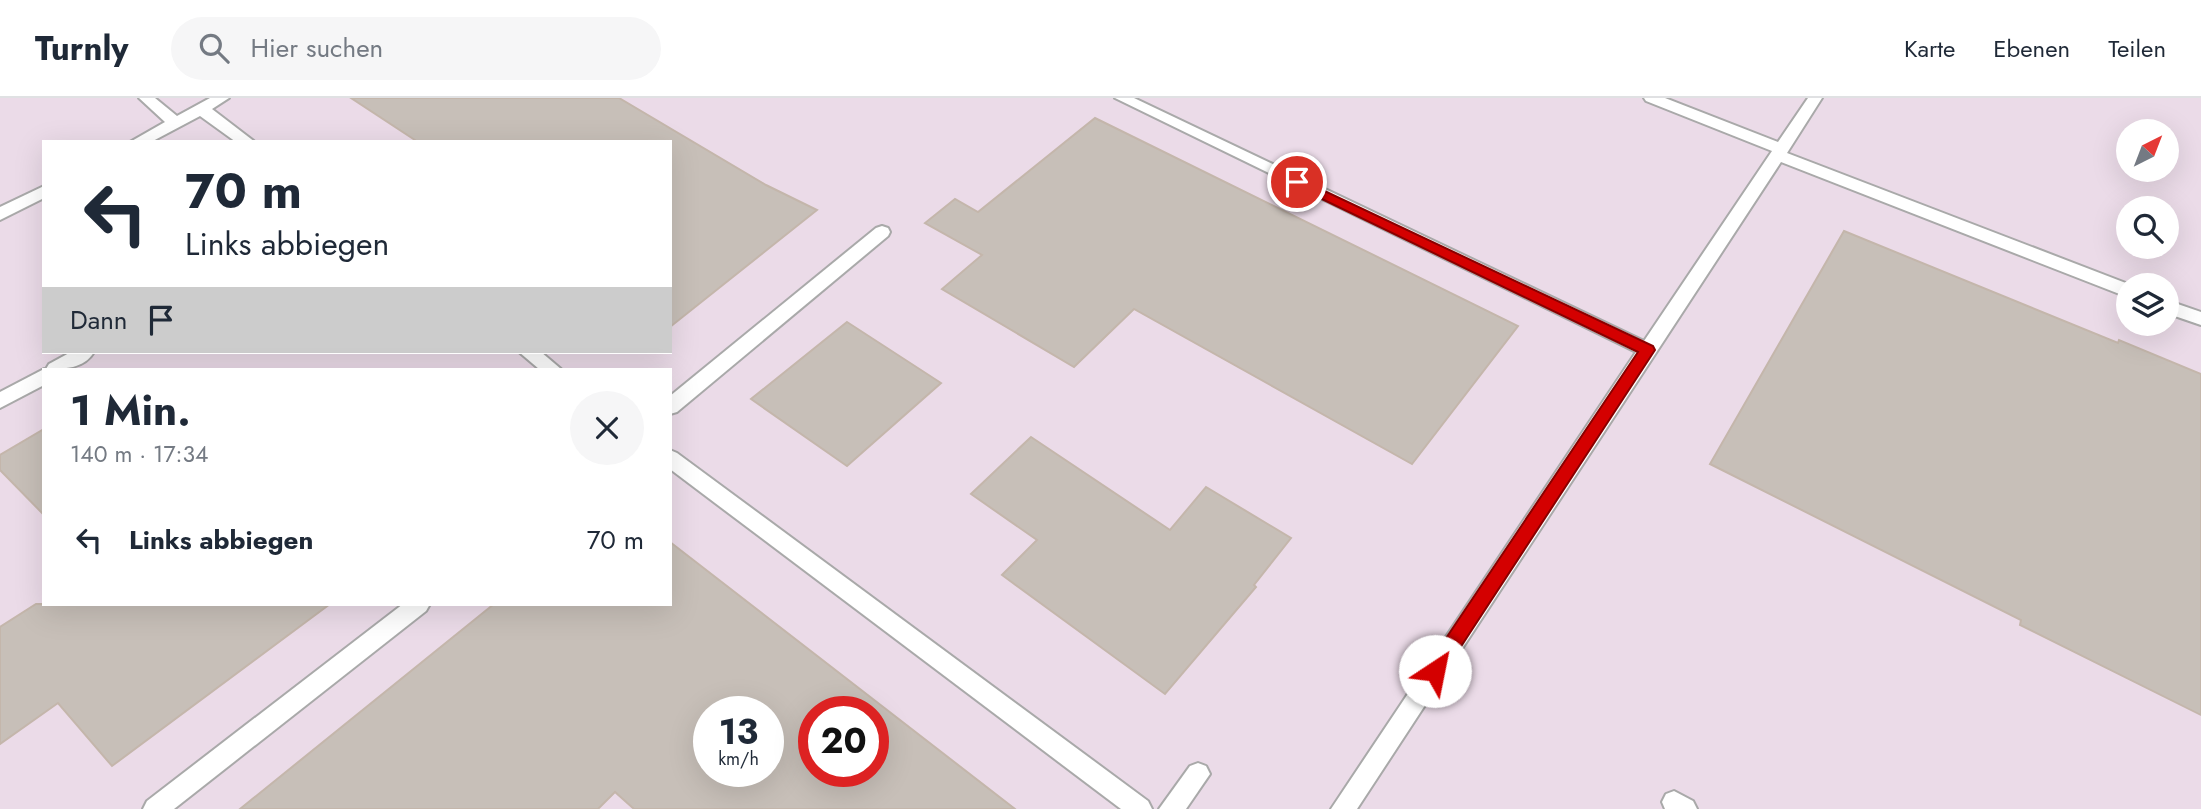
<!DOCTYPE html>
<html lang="de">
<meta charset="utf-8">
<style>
body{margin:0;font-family:Jost,sans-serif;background:#f6f6f7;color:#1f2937;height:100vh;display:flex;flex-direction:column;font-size:26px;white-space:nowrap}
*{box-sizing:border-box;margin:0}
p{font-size:23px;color:#747a83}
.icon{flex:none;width:38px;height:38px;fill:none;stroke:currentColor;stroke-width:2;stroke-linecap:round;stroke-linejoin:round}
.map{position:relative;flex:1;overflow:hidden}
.sheet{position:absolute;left:42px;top:270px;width:630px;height:238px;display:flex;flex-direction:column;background:#fff;border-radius:0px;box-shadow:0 7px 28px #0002}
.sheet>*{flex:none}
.banner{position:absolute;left:42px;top:42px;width:630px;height:214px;border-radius:0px;box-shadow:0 7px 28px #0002;background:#fff;color:#1f2937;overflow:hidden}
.needle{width:46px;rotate:42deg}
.controls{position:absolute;left:2116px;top:21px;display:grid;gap:14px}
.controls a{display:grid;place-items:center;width:63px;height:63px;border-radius:50%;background:#fff;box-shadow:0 7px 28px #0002;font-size:35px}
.speed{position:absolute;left:693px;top:598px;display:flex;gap:14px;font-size:35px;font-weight:700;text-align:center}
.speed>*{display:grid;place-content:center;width:91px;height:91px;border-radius:50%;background:#fff;box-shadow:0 7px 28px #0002;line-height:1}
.speed small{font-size:18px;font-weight:400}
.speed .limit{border:10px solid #d22;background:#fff;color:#111}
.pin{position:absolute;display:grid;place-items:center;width:60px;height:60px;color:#fff;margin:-30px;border:4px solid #fff;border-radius:50%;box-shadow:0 2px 7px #0007}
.me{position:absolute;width:77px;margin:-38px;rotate:34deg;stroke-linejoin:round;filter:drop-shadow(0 0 5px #0008)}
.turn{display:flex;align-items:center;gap:24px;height:147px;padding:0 28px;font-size:32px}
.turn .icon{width:91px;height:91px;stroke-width:2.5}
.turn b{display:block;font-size:49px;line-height:60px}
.then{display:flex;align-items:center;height:66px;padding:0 28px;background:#0003;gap:14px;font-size:26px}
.round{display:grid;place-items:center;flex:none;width:74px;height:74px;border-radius:37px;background:#f6f6f7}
.head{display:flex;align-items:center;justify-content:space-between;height:119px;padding:0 28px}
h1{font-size:42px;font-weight:700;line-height:52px}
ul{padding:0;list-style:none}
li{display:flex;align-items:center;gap:21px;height:105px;padding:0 28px}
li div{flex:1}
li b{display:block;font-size:26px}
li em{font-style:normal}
header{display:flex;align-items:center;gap:42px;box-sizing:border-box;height:98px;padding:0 35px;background:#fff;border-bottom:2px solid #e0e1e3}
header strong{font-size:33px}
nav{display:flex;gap:38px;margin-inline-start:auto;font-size:24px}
.search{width:490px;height:63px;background:#f6f6f7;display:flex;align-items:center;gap:18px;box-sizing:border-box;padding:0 24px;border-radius:38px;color:#747a83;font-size:26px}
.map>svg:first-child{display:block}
.industrial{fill:#ebdbe8;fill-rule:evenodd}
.building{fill:#c7bfb8;stroke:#c4b6ab;stroke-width:2;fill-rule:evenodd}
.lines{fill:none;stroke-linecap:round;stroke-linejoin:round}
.service-casing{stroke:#a9a9a9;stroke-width:4}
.service{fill:#fff;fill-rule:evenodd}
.route{fill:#d40000;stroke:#8a0000;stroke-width:2}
</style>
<header>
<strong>Turnly</strong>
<div class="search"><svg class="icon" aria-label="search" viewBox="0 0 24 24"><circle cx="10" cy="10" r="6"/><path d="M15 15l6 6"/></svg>Hier suchen</div>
<nav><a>Karte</a><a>Ebenen</a><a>Teilen</a></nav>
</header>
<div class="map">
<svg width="2201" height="711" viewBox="0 0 2201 711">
<rect width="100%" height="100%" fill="#f2efe9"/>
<path class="industrial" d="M0 0H2201V711H0ZM2128 33H2166V72H2128ZM44 44H670V254H44ZM2128 110H2166V149H2128ZM2128 187H2166V226H2128ZM44 271H670V506H44ZM709 614H768V674H709ZM814 614H873V674H814Z"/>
<g class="building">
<polygon points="351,0 619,0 766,87 817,112 670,229 670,44 418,44"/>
<polygon points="1095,20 1518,228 1412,366 1134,211 1074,269 942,191 982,157 925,125 955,101 978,114"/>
<polygon points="1844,133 2118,245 2119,242 2201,276 2201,617 2020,527 2021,522 1710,366"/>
<polygon points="847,224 941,285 847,368 751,301"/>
<polygon points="44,331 44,417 0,372 0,357"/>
<polygon points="1031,339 1170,432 1206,389 1291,440 1254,487 1256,489 1165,596 1002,477 1037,442 971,396"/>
<path d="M670 444 1015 711H634L615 694 598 711H240L494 506H670ZM709 614H768V674H709ZM814 614H873V674H814Z"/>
<polygon points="36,506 330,506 112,668 58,605 0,646 0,529"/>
</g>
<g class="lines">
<defs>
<g id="service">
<polygon points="139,0 155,0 177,18 210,0 229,0 212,11 255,44 236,44 200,18 151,44 130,44 165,24"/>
<polygon points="1115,0 1134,0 1644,243 1772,53 1646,3 1644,0 1665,0 1778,44 1808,0 1822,0 1787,55 2131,187 2128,187 2128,199 2122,197 1781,64 1357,711 1331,711 1636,254"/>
<polygon points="44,88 44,100 0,122 0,109"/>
<polygon points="882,128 888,130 890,134 888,138 677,314 670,316 670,298 876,130"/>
<polygon points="2166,202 2201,214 2201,227 2166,215"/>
<path d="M71 254H94C84 271 64 271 46 271L49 266Z"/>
<polygon points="519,254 541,254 561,271 539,271"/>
<polygon points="44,271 44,287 0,310 0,294"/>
<polygon points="670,352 677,355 1148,703 1152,711 1121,711 670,371"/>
<polygon points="403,506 430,506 426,513 174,711 143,711 147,703"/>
<polygon points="1198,665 1206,668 1210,676 1186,711 1159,711 1190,668"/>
<polygon points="1674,693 1693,703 1697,711 1665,711 1662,704 1666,696"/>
</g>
</defs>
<use href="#service" class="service-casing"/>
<use href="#service" class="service"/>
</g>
<polygon class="route" points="1297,80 1653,248 1655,252 1441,579 1435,582 1428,579 1426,573 1428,567 1638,254 1293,87 1293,81"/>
</svg>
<div class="controls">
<a><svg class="needle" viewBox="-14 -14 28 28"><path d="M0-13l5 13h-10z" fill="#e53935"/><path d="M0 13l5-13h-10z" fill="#747a83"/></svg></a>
<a><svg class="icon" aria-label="search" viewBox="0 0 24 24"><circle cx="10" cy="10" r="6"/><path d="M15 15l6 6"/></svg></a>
<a><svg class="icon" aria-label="layers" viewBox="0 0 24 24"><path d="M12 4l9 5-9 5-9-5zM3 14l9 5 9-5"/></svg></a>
</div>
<div class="speed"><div>13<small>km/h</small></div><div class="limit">20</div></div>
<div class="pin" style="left:1297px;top:84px;background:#d93025"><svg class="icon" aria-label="arrive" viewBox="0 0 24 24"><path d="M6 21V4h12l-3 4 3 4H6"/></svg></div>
<svg class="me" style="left:1435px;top:573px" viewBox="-20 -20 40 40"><circle r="19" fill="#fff"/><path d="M0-13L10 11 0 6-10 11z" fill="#d40000"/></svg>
<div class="banner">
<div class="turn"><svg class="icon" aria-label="left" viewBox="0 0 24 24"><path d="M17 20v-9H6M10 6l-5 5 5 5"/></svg><div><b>70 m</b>Links abbiegen</div></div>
<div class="then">Dann<svg class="icon" aria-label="arrive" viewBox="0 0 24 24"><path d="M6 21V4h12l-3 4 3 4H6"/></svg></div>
</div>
<section class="sheet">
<div class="head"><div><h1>1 Min.</h1><p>140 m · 17:34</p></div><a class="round"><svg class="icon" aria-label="close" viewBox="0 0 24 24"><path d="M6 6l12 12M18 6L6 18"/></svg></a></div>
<ul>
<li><svg class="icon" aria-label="left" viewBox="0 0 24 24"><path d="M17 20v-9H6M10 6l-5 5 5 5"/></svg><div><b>Links abbiegen</b></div><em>70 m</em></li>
</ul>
</section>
</div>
